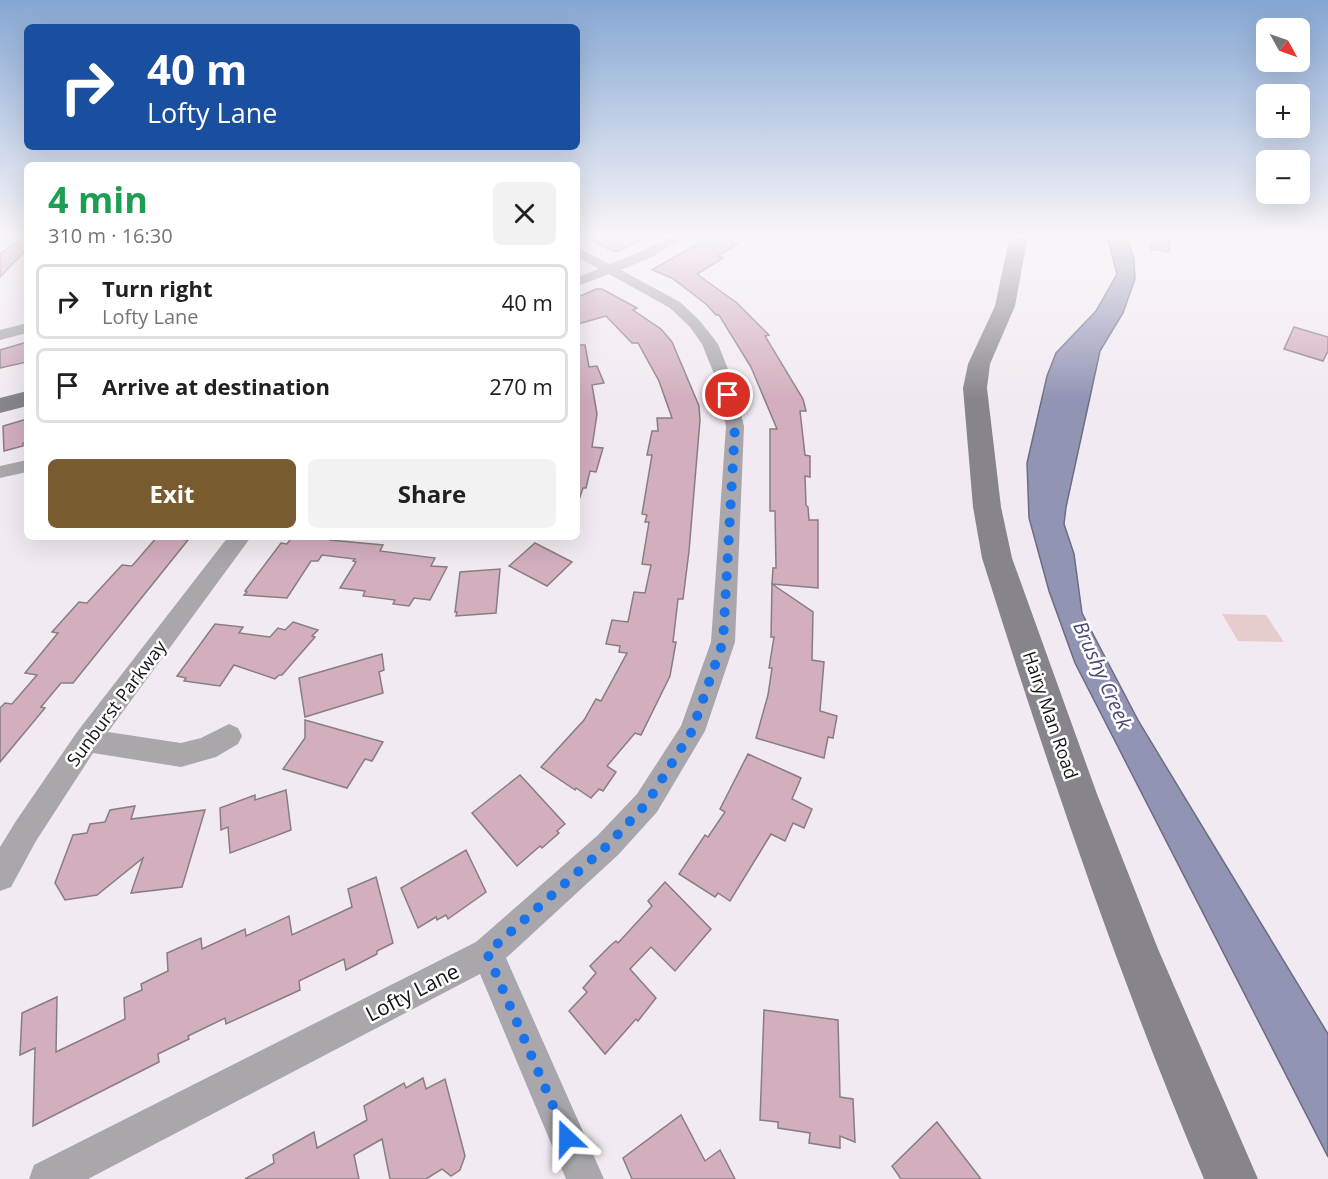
<!DOCTYPE html>
<meta charset="utf-8">
<style>
body{margin:0;font-family:"Open Sans",sans-serif;background:#f2f2f2;color:#202124;height:100vh;display:flex;flex-direction:column;font-size:22px;white-space:nowrap}
*{box-sizing:border-box;margin:0}
p{font-size:20px;color:#757577}
.icon{flex:none;width:33px;height:33px;fill:none;stroke:currentColor;stroke-width:2;stroke-linecap:round;stroke-linejoin:round}
.map{position:relative;flex:1;overflow:hidden}
.sheet{position:absolute;left:24px;top:162px;width:556px;height:378px;display:flex;flex-direction:column;background:#fff;border-radius:9px;box-shadow:0 6px 24px #0002}
.sheet>*{flex:none}
.top-card{position:absolute;left:24px;top:24px;width:556px;height:126px;border-radius:9px;box-shadow:0 6px 24px #0002;background:#1a4fa0;color:#fff;overflow:hidden}
.needle{width:39px;rotate:130deg}
.buttons{position:absolute;left:1256px;top:18px;display:grid;gap:12px}
.buttons a{display:grid;place-items:center;width:54px;height:54px;border-radius:9px;background:#fff;box-shadow:0 6px 24px #0002;font-size:30px}
.pin{position:absolute;display:grid;place-items:center;width:51px;height:51px;color:#fff;margin:-26px;border:3px solid #fff;border-radius:50%;box-shadow:0 2px 6px #0007}
.me{position:absolute;width:66px;margin:-33px;rotate:337deg;stroke-linejoin:round;filter:drop-shadow(0 0 4px #0008)}
.turn{display:flex;align-items:center;gap:21px;height:126px;padding:0 24px;font-size:27px}
.turn .icon{width:78px;height:78px;stroke-width:2.5}
.turn b{display:block;font-size:42px;line-height:51px}
.round{display:grid;place-items:center;flex:none;width:63px;height:63px;border-radius:9px;background:#f2f2f2}
.head{display:flex;align-items:center;justify-content:space-between;height:102px;padding:0 24px}
h1{font-size:36px;font-weight:700;line-height:45px;color:#1e9e55}
.cta{display:flex;gap:12px;margin-top:auto;padding:12px 24px}
.cta a{flex:1;height:69px;border-radius:9px;background:#785b2e;color:#fff;font-size:24px;font-weight:700;line-height:69px;text-align:center}
.cta a+a{background:#f2f2f2;color:#202124}
ul{padding:0;list-style:none}
li{display:flex;align-items:center;gap:18px;height:75px;margin:0 12px 9px;padding:0 12px;border:3px solid #e0e0e0;border-radius:9px}
li div{flex:1}
li b{display:block;font-size:22px}
li em{font-style:normal}
.map>svg:first-child{display:block}
.green{fill:#e7ccce}
.water{fill:#9294b4;stroke:#6c6d84;stroke-width:1.5}
.building{fill:#d2aebf;stroke:#887e82;stroke-width:1.5}
.lines{fill:none;stroke-linecap:round;stroke-linejoin:round}
.street{fill:#a9a7ab;fill-rule:evenodd}
.secondary{fill:#87858b;fill-rule:evenodd}
.route{stroke:#1a73e8;stroke-width:10;stroke-dasharray:0 18}
.labels{text-anchor:middle;dominant-baseline:central;stroke-width:5;stroke-linejoin:round;paint-order:stroke}
.street-label{font-size:18px;fill:#151215;stroke:#fff}
.water-label{font-size:20px;font-style:italic;fill:#494877;stroke:#fff}
.near-street-label{font-size:21px;fill:#151215;stroke:#fff}
</style>
<div class="map">
<svg width="1328" height="1179" viewBox="0 0 1328 1179">
<rect width="100%" height="100%" fill="#f2eaf2"/>
<polygon class="green" points="1222,614 1266,615 1284,642 1238,641"/>
<polygon class="water" points="1107,235 1126,235 1134,259 1135,279 1123,313 1100,351 1066,507 1064,524 1074,554 1082,613 1139,722 1328,1034 1328,1157 1075,663 1049,591 1029,518 1027,463 1047,376 1056,353 1096,311 1117,274"/>
<g class="building">
<polygon points="25,235 27,235 27,249 0,277 0,254"/>
<polygon points="583,235 652,235 616,252 597,244 600,243"/>
<polygon points="1153,235 1171,235 1169,252 1151,249"/>
<polygon points="711,236 737,244 718,256 723,258 697,274 737,303 769,335 765,336 803,399 806,411 800,411 805,455 810,456 810,477 805,476 806,505 808,507 809,520 818,520 818,588 772,584 773,568 776,568 775,511 770,511 770,429 777,429 751,367 719,315 716,315 706,304 672,278 652,270"/>
<polygon points="596,289 602,289 637,308 633,310 661,329 672,342 699,406 700,420 689,551 683,599 678,599 673,642 676,642 670,676 641,735 635,733 607,766 616,772 603,791 599,789 591,798 576,788 575,790 541,767 584,720 596,699 601,701 627,653 619,652 620,646 606,644 612,620 628,622 634,592 645,593 651,565 642,564 649,522 645,522 647,515 642,514 652,455 647,455 652,431 658,431 657,418 672,418 659,381 638,343 632,343 606,316 578,324 578,297"/>
<polygon points="1294,327 1328,337 1328,351 1323,361 1284,349"/>
<polygon points="27,342 27,362 0,368 0,350"/>
<polygon points="578,345 585,345 589,367 597,366 604,383 592,385 597,414 592,447 603,448 596,472 590,471 586,488 583,488 579,500"/>
<polygon points="27,419 27,442 23,443 23,446 4,451 3,426"/>
<polygon points="157,537 188,540 73,683 61,683 41,707 45,708 0,762 0,708 5,703 12,704 37,675 25,673 58,633 52,632 79,602 87,603 122,565 132,566"/>
<polygon points="292,537 332,537 330,540 383,545 380,551 435,558 431,566 447,567 430,600 414,598 409,606 393,604 395,600 363,596 365,591 340,588 356,562 353,561 355,559 322,555 318,561 311,561 287,598 244,595 247,592 245,591 281,543 287,544"/>
<polygon points="535,543 572,562 547,586 509,566"/>
<polygon points="500,569 496,613 456,616 457,612 455,612 460,572"/>
<polygon points="772,584 813,612 812,660 824,662 820,711 837,716 833,738 828,737 824,758 756,738 768,695 772,668 769,668 774,637 771,637"/>
<polygon points="293,622 318,630 312,636 315,637 282,675 279,675 275,679 234,665 220,686 184,681 186,678 177,676 215,624 243,627 239,633 270,637 278,628 285,630"/>
<polygon points="382,654 384,670 379,672 383,693 305,717 299,678"/>
<polygon points="305,720 383,742 372,761 365,759 347,788 283,769 305,738"/>
<polygon points="748,754 801,778 792,799 812,809 804,828 793,823 785,841 771,834 730,901 718,893 715,897 679,874 705,835 708,837 725,812 720,809"/>
<polygon points="520,775 565,824 557,831 559,833 542,848 540,846 517,866 472,813"/>
<polygon points="286,790 291,830 230,853 228,827 221,830 220,808 255,795 255,800"/>
<polygon points="135,806 131,819 205,810 182,887 131,893 143,858 97,895 65,900 55,883 73,835 87,833 90,824 105,822 110,810"/>
<polygon points="466,850 486,892 448,919 446,915 437,920 436,917 418,928 401,888"/>
<polygon points="376,877 393,943 377,951 377,954 346,970 344,959 299,981 300,990 226,1024 225,1018 188,1036 189,1039 158,1054 159,1062 33,1126 35,1048 20,1055 22,1013 57,997 56,1052 125,1019 124,998 142,990 141,984 168,971 167,953 201,938 202,949 245,929 246,936 289,916 292,935 352,907 348,889"/>
<polygon points="665,882 711,929 675,971 651,947 630,969 656,998 638,1021 636,1019 605,1054 569,1011 587,992 583,988 596,973 590,966 611,945 616,941 618,943 652,906 648,901"/>
<polygon points="764,1010 838,1020 840,1097 853,1099 855,1142 840,1136 840,1148 809,1143 810,1133 778,1128 778,1122 760,1120"/>
<polygon points="423,1078 426,1089 445,1079 465,1156 460,1170 451,1176 442,1169 426,1179 390,1179 382,1139 354,1155 359,1179 245,1179 274,1163 273,1155 314,1132 317,1148 367,1120 364,1106 404,1083 406,1088"/>
<polygon points="681,1115 705,1161 720,1150 735,1179 632,1179 623,1158"/>
<polygon points="937,1122 981,1179 901,1179 892,1166"/>
</g>
<g class="lines">
<g class="street">
<polygon points="673,235 688,235 652,257 621,270 680,302 700,321 718,344 732,379 744,426 735,642 705,731 657,812 618,855 506,958 604,1179 566,1179 480,974 88,1179 29,1179 34,1165 476,942 598,835 637,794 681,726 711,642 726,426 716,379 702,344 690,327 670,308 609,274 578,286 578,277 599,269 578,257 578,248 610,264 642,251"/>
<polygon points="27,323 27,333 0,340 0,330"/>
<polygon points="27,460 27,472 0,478 0,466"/>
<polygon points="228,537 251,537 108,732 181,743 201,738 229,724 238,728 242,736 238,744 216,757 181,767 93,753 36,841 11,887 0,891 0,847 16,821 77,732"/>
</g>
<g class="secondary">
<path d="M1010 235H1028L1015 306 990 364 987 388 1001 507 1012 558 1097 794 1158 949 1258 1179H1204C1118 976 1048 768 982 558L973 507 963 388 968 364 995 306Z"/>
<polygon points="27,391 27,406 0,413 0,398"/>
</g>
</g>
<linearGradient id="sky" x2="0" y2="1"><stop stop-color="#85a7d3"/><stop offset="0.59" stop-color="#f9f6f9"/><stop offset="1" stop-color="#f9f6f9" stop-opacity="0"/></linearGradient>
<rect width="1328" height="400" fill="url(#sky)"/>
<g class="lines">
<polyline class="route" points="567,1138 487,953 608,845 647,803 692,731 723,642 735,426 728,395"/>
</g>
<g class="labels">
<g class="street-label">
<text transform="translate(116 703) rotate(-53)">Sunburst Parkway</text>
<text transform="translate(1051 715) rotate(71)">Hairy Man Road</text>
</g>
<g class="water-label">
<text transform="translate(1103 675) rotate(66)">Brushy Creek</text>
</g>
<g class="near-street-label">
<text transform="translate(412 992) rotate(-27)">Lofty Lane</text>
</g>
</g>
</svg>
<div class="buttons">
<a><svg class="needle" viewBox="-14 -14 28 28"><path d="M0-13l5 13h-10z" fill="#e53935"/><path d="M0 13l5-13h-10z" fill="#757577"/></svg></a>
<a>+</a>
<a>−</a>
</div>
<div class="pin" style="left:728px;top:395px;background:#d93025"><svg class="icon" aria-label="arrive" viewBox="0 0 24 24"><path d="M6 21V4h12l-3 4 3 4H6"/></svg></div>
<svg class="me" style="left:567px;top:1138px" viewBox="-20 -20 40 40"><path d="M0-17L14 15 0 8-14 15z" fill="#1a73e8" stroke="#fff" stroke-width="4"/></svg>
<div class="top-card">
<div class="turn"><svg class="icon" aria-label="right" viewBox="0 0 24 24"><path d="M7 20v-9h11M14 6l5 5-5 5"/></svg><div><b>40 m</b>Lofty Lane</div></div>
</div>
<section class="sheet">
<div class="head"><div><h1>4 min</h1><p>310 m · 16:30</p></div><a class="round"><svg class="icon" aria-label="close" viewBox="0 0 24 24"><path d="M6 6l12 12M18 6L6 18"/></svg></a></div>
<ul>
<li><svg class="icon" aria-label="right" viewBox="0 0 24 24"><path d="M7 20v-9h11M14 6l5 5-5 5"/></svg><div><b>Turn right</b><p>Lofty Lane</p></div><em>40 m</em></li>
<li><svg class="icon" aria-label="arrive" viewBox="0 0 24 24"><path d="M6 21V4h12l-3 4 3 4H6"/></svg><div><b>Arrive at destination</b></div><em>270 m</em></li>
</ul>
<div class="cta"><a>Exit</a><a>Share</a></div>
</section>
</div>
